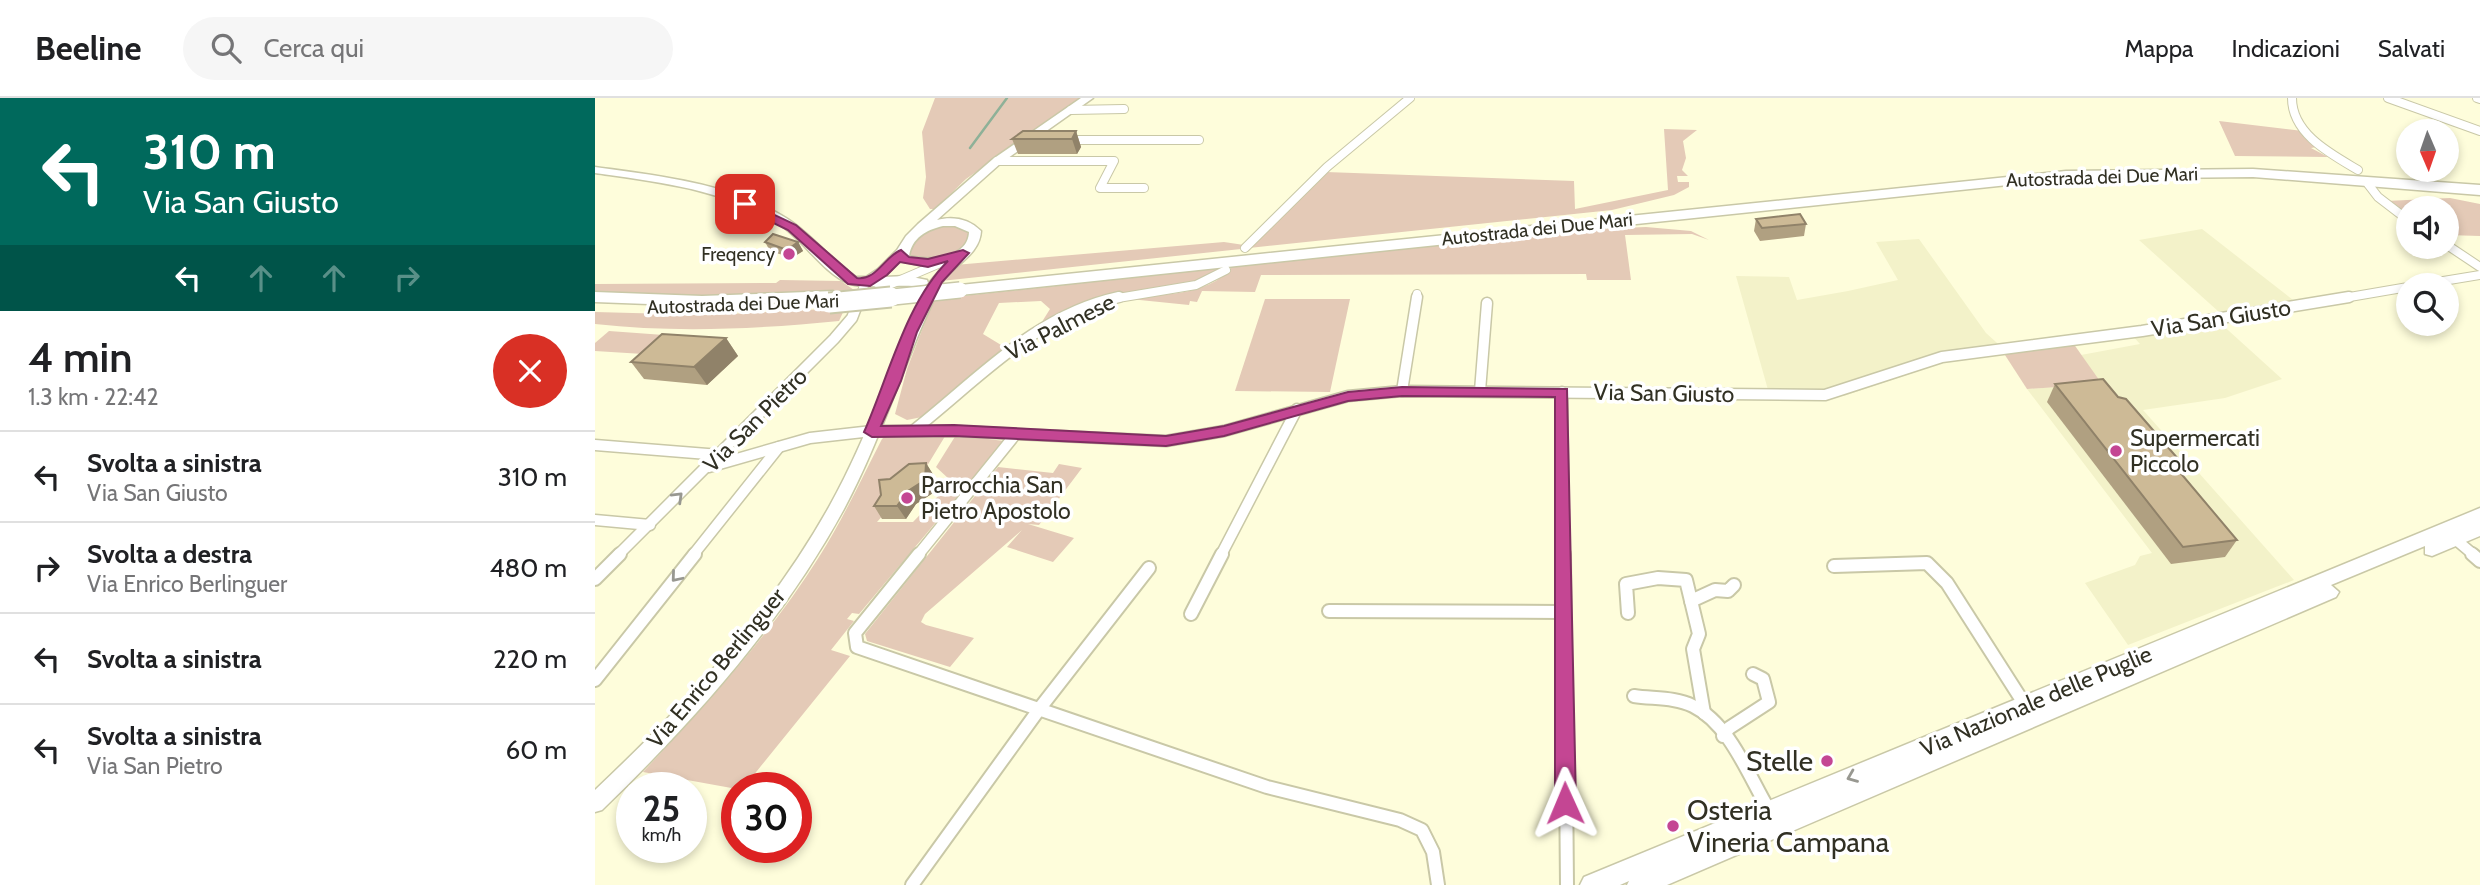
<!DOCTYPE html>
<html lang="it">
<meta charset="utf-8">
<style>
body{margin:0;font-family:Cabin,sans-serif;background:#f6f6f6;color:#202124;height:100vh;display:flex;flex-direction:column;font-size:26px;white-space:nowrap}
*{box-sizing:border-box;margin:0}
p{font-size:23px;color:#757577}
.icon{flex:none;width:38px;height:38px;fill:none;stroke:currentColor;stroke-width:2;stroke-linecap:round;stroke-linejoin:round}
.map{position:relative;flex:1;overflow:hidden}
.drawer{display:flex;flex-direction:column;background:#fff;width:595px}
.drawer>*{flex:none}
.guide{background:#00695c;color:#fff;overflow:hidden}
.needle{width:46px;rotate:178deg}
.tools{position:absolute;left:1801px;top:21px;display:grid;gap:14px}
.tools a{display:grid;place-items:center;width:63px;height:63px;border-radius:50%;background:#fff;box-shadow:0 4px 10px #0003;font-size:35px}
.speed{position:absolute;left:21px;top:674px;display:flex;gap:14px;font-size:35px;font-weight:700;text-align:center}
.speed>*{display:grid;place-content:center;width:91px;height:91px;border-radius:50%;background:#fff;box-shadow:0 4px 10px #0003;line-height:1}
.speed small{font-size:18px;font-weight:400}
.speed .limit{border:10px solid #d22;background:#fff;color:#111}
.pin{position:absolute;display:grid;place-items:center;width:60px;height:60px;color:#fff;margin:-30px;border-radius:14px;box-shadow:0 4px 10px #0006}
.me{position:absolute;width:77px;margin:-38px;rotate:359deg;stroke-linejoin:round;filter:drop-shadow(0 0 5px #0008)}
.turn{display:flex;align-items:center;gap:24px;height:147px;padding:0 28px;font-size:32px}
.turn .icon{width:91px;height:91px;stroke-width:2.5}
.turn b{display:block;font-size:49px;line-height:60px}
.lanes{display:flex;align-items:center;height:66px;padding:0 28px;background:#0003;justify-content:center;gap:35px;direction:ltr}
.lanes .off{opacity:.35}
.round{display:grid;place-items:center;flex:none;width:74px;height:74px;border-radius:37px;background:#f6f6f6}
.headline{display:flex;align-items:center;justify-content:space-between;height:119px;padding:0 28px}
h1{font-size:42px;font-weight:600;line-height:52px}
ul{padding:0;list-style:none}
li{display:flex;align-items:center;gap:21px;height:91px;padding:0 28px;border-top:2px solid #e0e0e0}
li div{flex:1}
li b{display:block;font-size:26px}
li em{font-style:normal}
header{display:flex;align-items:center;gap:42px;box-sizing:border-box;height:98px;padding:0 35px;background:#fff;border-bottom:2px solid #e0e0e0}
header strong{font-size:33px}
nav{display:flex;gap:38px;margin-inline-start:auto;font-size:24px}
.search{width:490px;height:63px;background:#f6f6f6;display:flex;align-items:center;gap:18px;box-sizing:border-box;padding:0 24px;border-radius:38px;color:#757577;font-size:26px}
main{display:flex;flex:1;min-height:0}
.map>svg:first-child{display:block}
.built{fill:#f3f2c9}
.green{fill:#e4cab7}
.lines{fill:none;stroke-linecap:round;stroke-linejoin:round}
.stream{stroke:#8eb198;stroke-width:2.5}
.street-far2-casing{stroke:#c9c8a7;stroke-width:10}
.street-far1-casing{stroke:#c9c8a7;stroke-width:13}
.street-casing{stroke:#c9c8a7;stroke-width:16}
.secondary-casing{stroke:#c9c8a7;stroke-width:3}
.primary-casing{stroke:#c9c8a7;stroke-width:3}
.highway-casing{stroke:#c9c8a7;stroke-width:3}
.street-far2{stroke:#fff;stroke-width:8}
.street-far1{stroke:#fff;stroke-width:10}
.street{stroke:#fff;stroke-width:12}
.secondary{fill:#fff;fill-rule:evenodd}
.primary{fill:#fff;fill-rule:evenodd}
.highway{fill:#fff;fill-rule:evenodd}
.highway-bridge-far1-casing{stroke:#c9c8a7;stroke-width:18;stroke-linecap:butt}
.highway-bridge-casing{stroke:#c9c8a7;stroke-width:23;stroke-linecap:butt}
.highway-bridge-far1{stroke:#fff;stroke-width:15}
.highway-bridge{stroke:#fff;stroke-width:19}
.wall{fill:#b0a081}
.shaded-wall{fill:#908269}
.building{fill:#cdba96;stroke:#908269;stroke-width:2}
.oneway{stroke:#989891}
.route{fill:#c44693;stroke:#7f2e60;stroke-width:2}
.poi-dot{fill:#c44693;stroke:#fff;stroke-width:2.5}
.labels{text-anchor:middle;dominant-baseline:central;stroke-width:7;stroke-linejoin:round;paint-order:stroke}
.far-street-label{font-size:19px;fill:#313023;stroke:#fff}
.far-poi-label{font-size:19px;fill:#313023;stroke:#fff;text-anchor:end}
.street-label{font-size:23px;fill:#313023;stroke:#fff}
.poi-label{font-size:23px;fill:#313023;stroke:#fff;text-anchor:start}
.near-poi-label{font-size:28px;fill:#313023;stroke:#fff;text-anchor:end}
</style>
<header>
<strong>Beeline</strong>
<div class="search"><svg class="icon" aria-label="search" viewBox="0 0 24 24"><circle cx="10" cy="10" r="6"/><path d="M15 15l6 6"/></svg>Cerca qui</div>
<nav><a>Mappa</a><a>Indicazioni</a><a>Salvati</a></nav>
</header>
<main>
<section class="drawer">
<div class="guide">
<div class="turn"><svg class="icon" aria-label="left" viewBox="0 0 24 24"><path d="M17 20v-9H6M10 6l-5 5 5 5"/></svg><div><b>310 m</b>Via San Giusto</div></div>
<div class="lanes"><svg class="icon" aria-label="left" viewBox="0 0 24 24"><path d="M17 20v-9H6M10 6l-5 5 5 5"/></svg><svg class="icon off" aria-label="ahead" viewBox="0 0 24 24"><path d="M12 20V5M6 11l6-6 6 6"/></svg><svg class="icon off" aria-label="ahead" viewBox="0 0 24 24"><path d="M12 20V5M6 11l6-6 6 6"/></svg><svg class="icon off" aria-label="right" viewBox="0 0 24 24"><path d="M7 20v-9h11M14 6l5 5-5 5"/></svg></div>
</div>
<div class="headline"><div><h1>4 min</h1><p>1.3 km · 22:42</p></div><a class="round" style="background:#d93025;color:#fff"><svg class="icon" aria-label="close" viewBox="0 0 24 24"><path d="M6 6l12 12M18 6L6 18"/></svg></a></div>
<ul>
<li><svg class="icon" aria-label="left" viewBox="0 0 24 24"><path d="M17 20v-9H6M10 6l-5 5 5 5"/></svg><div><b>Svolta a sinistra</b><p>Via San Giusto</p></div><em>310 m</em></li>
<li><svg class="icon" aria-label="right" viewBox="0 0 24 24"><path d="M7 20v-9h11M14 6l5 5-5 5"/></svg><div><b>Svolta a destra</b><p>Via Enrico Berlinguer</p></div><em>480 m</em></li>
<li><svg class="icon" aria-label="left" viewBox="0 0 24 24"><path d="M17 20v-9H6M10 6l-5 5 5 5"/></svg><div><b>Svolta a sinistra</b></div><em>220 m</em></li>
<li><svg class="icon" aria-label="left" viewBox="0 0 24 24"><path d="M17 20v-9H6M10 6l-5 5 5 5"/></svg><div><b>Svolta a sinistra</b><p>Via San Pietro</p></div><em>60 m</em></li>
</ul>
</section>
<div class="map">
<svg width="1885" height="787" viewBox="0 0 1885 787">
<rect width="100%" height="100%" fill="#fefddb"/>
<g class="built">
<polygon points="1607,131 1698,202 1624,214 1544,142"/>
<polygon points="1324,141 1391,235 1411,253 1365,259 1249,298 1175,299 1141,178 1194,179 1202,202 1253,193 1303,182 1281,144"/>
<polygon points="1623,223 1687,281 1630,300 1548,312 1699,482 1533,547 1490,485 1540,467 1545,458 1557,455 1432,291 1506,286 1486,257 1545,246 1536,236"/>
</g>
<g class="green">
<polygon points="340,0 487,0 371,81 340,111 335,111 328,100 331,79 327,34"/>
<polygon points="1624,23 1708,33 1722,49 1716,50 1733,59 1640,58"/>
<polygon points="1069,31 1102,32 1088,43 1091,60 1087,72 1093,78 1082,78 1083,84 1094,84 1094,89 1079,97 1017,112 654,150 731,74 979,83 980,111 1073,92"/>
<polygon points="1855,100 1885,106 1885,138 1852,137 1852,110 1813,110 1813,120 1791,103"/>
<path d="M363 126 377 136C367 162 341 162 316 160L313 155C320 132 342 127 363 126Z"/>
<path d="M1051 129 1096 133 1114 142 1097 136 1030 137 1036 182H992L991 176 666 177 660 194 607 193 602 204 595 203 594 207 525 200C560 196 613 200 637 169L1001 131Z"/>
<polygon points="629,144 649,147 646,151 346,183 360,167"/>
<polygon points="628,170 595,189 532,194 445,227 455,211 446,203 404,205 388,236 411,250 332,318 312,322 300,316 312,271 339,201"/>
<polygon points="185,182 246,183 259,192 118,199 0,195 0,186 181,185"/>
<polygon points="670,201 755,201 735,294 640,293"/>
<path d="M250 210 244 223C164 231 80 235 0 226V214L113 217Z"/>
<polygon points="14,233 69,237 48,256 0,253 0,245"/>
<polygon points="1478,245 1507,286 1432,291 1408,254"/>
<path d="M352 335 332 368 282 424H318L348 393 354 381 341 369 361 337 409 343 264 516 257 515 252 521 259 523 236 552 255 558 149 689 142 691 48 674C111 607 175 537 224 459 248 421 267 380 287 341L292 336Z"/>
<polygon points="464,366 487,370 444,427 433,426 479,440 458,464 412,449 427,432 330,516 326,524 331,527 379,540 355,569 272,543 270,536 403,369 458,375"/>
</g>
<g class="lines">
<polyline class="stream" points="375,50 412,0"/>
<defs>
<g id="street-far2">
<path d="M1697 0C1697 36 1736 56 1763 72"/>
<polyline points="1793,0 1885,33"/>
<polyline points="1882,0 1885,1"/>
<polyline points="476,12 529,11"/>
<polyline points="470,42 604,42"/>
<polyline points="402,63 519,63 505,90 549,90"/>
<polyline points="1773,86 1783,99 1813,122"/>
<polyline points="1852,147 1885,169"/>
<polyline points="650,150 732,69 815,0"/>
<polyline points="1824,187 1885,177"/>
<polyline points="274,199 282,192 350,163"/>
<polyline points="264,201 270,185"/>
<polyline points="517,201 601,187 631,172"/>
<polyline points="821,201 822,196"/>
<polyline points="1743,201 1813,189"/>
</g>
<g id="street-far1">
<polyline points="807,293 822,199"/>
<polyline points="885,293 892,205"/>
<polyline points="967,294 969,457"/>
<path d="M319 332C384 281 440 217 524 199"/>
<polyline points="0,347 125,357"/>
<polyline points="114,369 215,340 277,333 359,333 571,343 629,333 753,298 807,293 1230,297 1347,259 1547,233 1754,199"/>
<polyline points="0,422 55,427"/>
<polyline points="1860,441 1879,457"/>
<polyline points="23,457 239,241 257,220 265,199"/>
<polyline points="98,457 184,349"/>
<polyline points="323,457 420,337"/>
<polyline points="626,457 702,311"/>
</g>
<g id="street">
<polyline points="324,456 260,535 262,549 672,689 805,722 827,732 838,754 843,787"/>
<polyline points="969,456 972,787"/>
<polyline points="1877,456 1885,463"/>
<polyline points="1239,468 1332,465 1352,485 1430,607"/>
<polyline points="0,481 25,456"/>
<polyline points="1096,503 1120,492 1133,493 1139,487"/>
<polyline points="734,513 968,514"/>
<polyline points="1033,515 1031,486 1063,480 1091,482 1104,536 1098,551 1109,615"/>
<polyline points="596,516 627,456"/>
<polyline points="0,582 100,456"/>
<path d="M1039 598C1058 601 1080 599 1098 608 1135 626 1154 679 1174 712"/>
<polyline points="1128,638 1134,630 1174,604 1168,581 1158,576"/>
<polyline points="317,787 445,610 554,470"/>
</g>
<path id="secondary" d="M486 0H498L406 65 342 122C358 118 374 121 386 133 385 154 365 164 352 178 346 184 343 193 339 201 307 270 285 344 249 411 187 525 100 622 7 712L0 714V692C89 608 174 516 234 409 274 338 298 259 334 185L351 165 330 168 305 163 289 179 312 178 332 182 333 185 327 189C307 185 267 192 253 185 226 173 209 142 184 126 129 91 63 84 0 75V69C65 78 134 85 191 120 217 136 235 162 261 179H271L283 171 302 152 311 138 323 126 398 61ZM348 128H360L374 134C373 161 333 163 314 158 317 140 331 132 348 128Z"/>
<polygon id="primary" points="1885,410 1885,438 1837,458 1830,456 1830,448 1736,487 1744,494 1741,499 1072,787 1032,787 1034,783 1025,787 985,787 989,779"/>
<g id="highway">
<polygon points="1658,71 1885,87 1885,97 1658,79 1471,81 365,197 356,192 365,187 1471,73"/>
<polygon points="238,193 247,198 244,202 107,208 0,204 0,194 107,198"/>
</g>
</defs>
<use href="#street-far2" class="street-far2-casing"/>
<use href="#street-far1" class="street-far1-casing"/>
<use href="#street" class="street-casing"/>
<use href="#secondary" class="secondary-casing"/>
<use href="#primary" class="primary-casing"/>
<use href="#highway" class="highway-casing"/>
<use href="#street-far2" class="street-far2"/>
<use href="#street-far1" class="street-far1"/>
<use href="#street" class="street"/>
<use href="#secondary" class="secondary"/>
<use href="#primary" class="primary"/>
<use href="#highway" class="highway"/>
<defs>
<polyline id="highway-bridge-far1" points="279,201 365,192"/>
<polyline id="highway-bridge" points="234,205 296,199"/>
</defs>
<use href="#highway-bridge-far1" class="highway-bridge-far1-casing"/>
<use href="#highway-bridge" class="highway-bridge-casing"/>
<use href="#highway-bridge-far1" class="highway-bridge-far1"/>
<use href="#highway-bridge" class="highway-bridge"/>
</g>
<g class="wall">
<polygon points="481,33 486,49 482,56 423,56 417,41"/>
<polygon points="1161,121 1211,126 1209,138 1165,143 1159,133"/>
<polygon points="170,144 203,144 208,153 197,160 175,153"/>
<polygon points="131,240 143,258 112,287 49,281 36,264"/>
<polygon points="1460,286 1523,299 1642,442 1630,459 1576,466 1452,304"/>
<polygon points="331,365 339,378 338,395 321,406 311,421 287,421 279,408 295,381"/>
</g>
<g class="shaded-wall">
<polygon points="481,33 486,49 482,56 477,41"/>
<polygon points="203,144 208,153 197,160 192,152"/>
<polygon points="131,240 143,258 112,287 99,269"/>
<polygon points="331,365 339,378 338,395 321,406 311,421 302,408"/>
<polygon points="1591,370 1581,388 1583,372"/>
</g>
<g class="building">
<polygon points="428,33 481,33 477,41 417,41"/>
<polygon points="1205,116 1211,126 1167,130 1161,121"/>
<polygon points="178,136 203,144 192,152 170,144"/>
<polygon points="67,236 131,240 99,269 36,264"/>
<polygon points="1508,281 1523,299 1531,301 1591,370 1583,372 1642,442 1588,449 1460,286"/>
<polygon points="331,365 330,382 313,393 302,408 279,408 286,397 284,382 295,381 314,366"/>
</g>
<defs><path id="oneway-chevron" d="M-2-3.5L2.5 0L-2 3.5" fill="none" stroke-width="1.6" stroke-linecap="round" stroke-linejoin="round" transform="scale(1.75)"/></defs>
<g class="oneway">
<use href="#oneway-chevron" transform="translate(83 399) rotate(-44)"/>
<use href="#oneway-chevron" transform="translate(81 479) rotate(130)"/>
<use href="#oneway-chevron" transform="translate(1257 679) rotate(158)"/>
</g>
<path class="route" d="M150 103 201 127 262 180C281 183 290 158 306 152L314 159 333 161 368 152 374 155 347 184 322 234 306 283 286 328 359 327 571 338 629 328 753 294 807 289 972 291 981 705 978 712 970 715 963 712 960 705V299L807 298 753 303 629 338 571 348 359 338 277 339 269 334C293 280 311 204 353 163L333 169 305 164 292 177 275 188 253 186 193 132 146 109V104Z"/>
<g class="poi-dot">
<circle cx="194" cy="156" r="7"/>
<circle cx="1521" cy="353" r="7"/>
<circle cx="312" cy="400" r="7"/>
<circle cx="1232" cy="663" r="7"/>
<circle cx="1078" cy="728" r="7"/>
</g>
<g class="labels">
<g class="far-street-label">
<text transform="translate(1507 79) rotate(-2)">Autostrada dei Due Mari</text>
<text transform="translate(942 131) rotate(-6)">Autostrada dei Due Mari</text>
<text transform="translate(148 206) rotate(-2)">Autostrada dei Due Mari</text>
</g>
<g class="far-poi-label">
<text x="180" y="156">Freqency</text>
</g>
<g class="street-label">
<text transform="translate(1626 220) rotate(-9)">Via San Giusto</text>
<text transform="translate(465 229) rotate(-27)">Via Palmese</text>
<text transform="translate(1069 295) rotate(1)">Via San Giusto</text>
<text transform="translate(160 322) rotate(-45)">Via San Pietro</text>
<text transform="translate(121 570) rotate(-50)">Via Enrico Berlinguer</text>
<text transform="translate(1441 603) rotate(-23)">Via Nazionale delle Puglie</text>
</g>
<g class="poi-label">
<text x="1535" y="340">Supermercati<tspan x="1535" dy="26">Piccolo</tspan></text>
<text x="326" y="387">Parrocchia San<tspan x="326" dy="26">Pietro Apostolo</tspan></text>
</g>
<g class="near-poi-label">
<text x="1218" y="663">Stelle</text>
<text x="1092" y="712" text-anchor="start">Osteria<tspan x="1092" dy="32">Vineria Campana</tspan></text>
</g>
</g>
</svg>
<div class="tools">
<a><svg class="needle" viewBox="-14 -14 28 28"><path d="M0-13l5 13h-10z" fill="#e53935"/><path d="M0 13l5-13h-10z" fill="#757577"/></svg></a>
<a><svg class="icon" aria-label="sound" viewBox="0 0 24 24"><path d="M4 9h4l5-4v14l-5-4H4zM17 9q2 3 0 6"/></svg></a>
<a><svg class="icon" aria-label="search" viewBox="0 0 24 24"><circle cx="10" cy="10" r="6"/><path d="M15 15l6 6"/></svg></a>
</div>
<div class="speed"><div>25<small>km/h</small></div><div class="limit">30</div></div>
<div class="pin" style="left:150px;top:106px;background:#d93025"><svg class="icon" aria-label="arrive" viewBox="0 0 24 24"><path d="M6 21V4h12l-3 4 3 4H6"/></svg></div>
<svg class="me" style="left:970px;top:705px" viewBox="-20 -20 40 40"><path d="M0-17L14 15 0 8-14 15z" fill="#c44693" stroke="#fff" stroke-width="4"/></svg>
</div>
</main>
